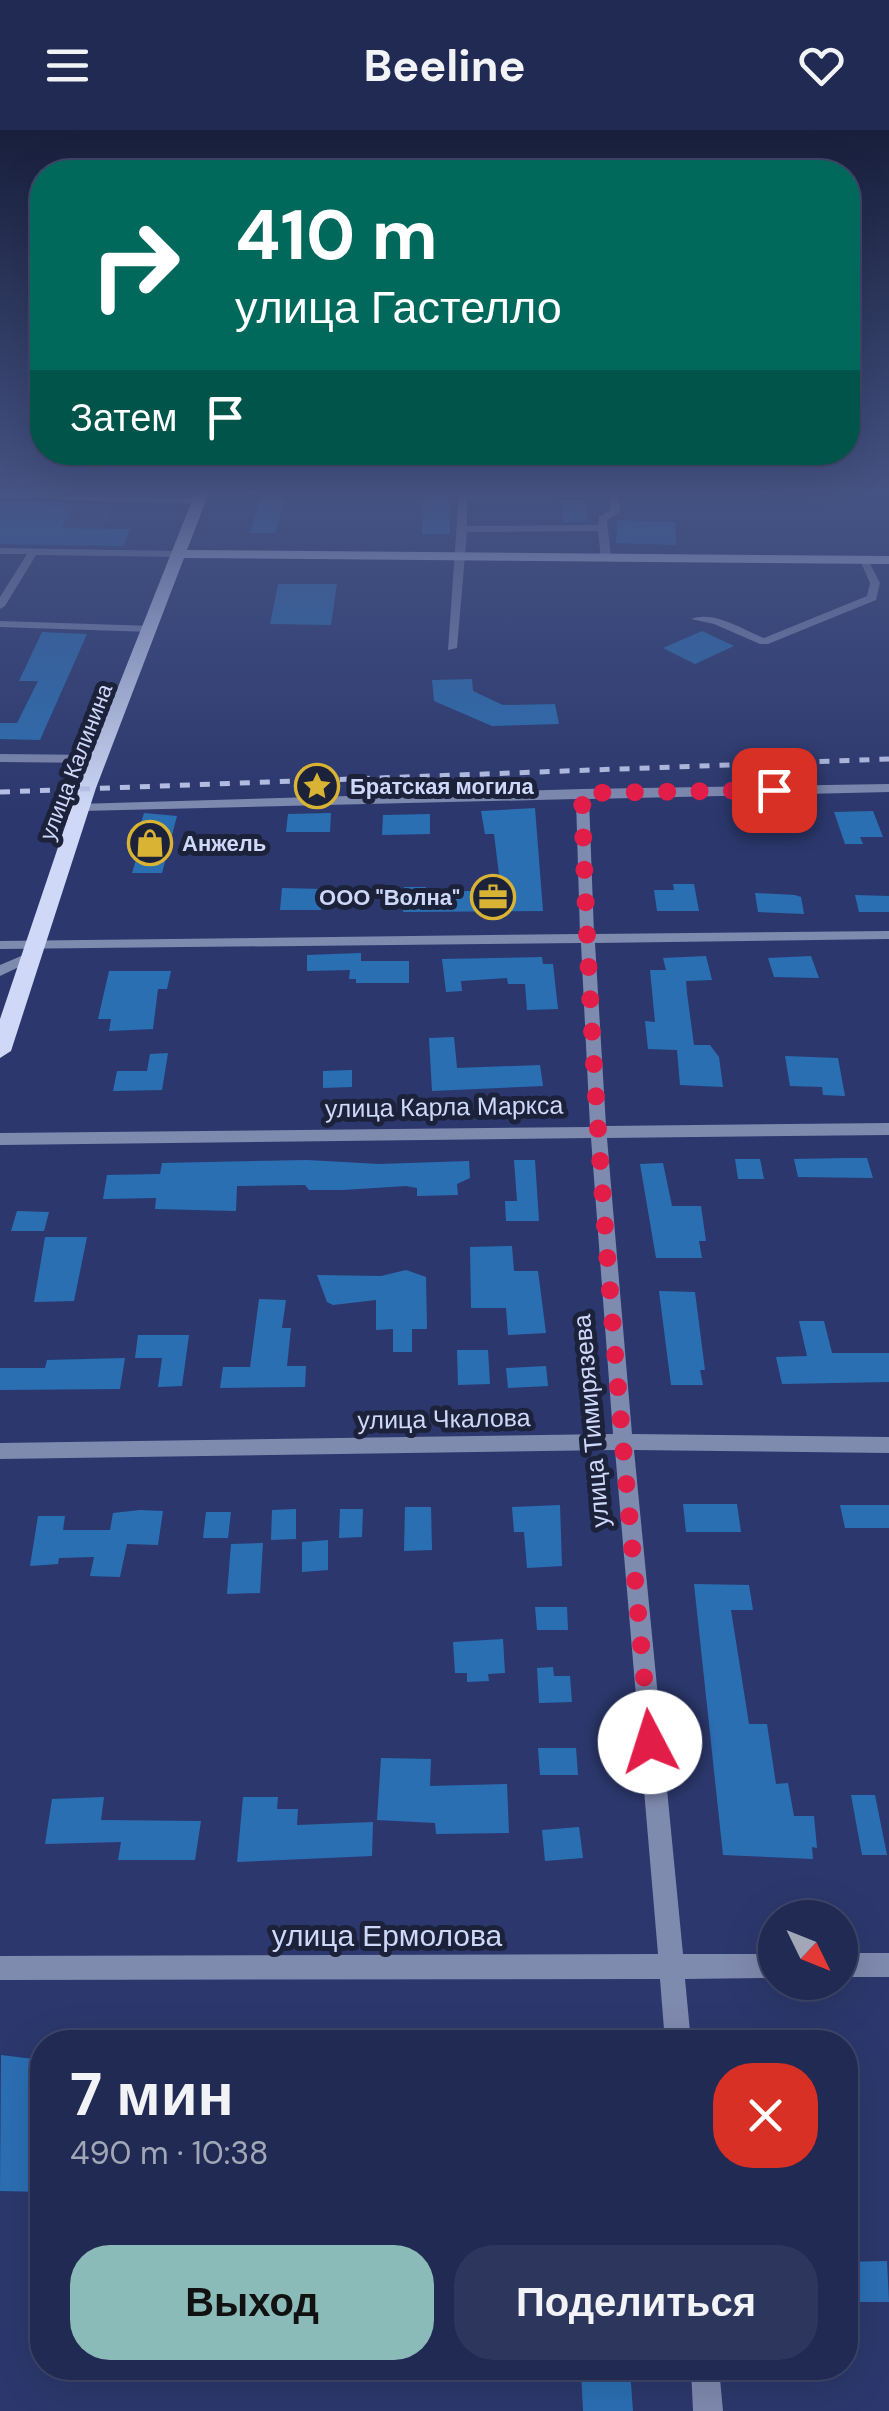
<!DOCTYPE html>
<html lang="ru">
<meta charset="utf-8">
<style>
body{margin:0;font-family:"DM Sans",sans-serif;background:#2d365c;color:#f1f3f6;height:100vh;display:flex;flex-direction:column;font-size:38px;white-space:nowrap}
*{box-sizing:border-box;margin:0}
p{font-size:32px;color:#a2a7b8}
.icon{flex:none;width:55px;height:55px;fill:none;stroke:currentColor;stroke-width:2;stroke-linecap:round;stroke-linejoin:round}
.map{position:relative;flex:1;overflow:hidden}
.details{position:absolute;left:30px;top:1900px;width:828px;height:350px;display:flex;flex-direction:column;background:#212a52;border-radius:40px;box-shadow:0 10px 40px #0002,0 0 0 2px #3e4669}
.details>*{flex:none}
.top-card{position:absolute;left:30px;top:30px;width:830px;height:305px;border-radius:40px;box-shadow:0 10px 40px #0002,0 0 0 2px #3e4669;background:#00695c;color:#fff;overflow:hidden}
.needle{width:65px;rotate:133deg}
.controls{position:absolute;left:758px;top:1770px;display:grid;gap:20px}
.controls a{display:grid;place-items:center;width:100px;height:100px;border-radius:50%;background:#212a52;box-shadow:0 10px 40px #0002,0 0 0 2px #3e4669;font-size:50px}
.pin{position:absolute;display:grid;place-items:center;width:85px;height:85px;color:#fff;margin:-42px;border-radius:20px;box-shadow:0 5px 15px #0006}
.me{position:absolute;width:110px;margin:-55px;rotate:355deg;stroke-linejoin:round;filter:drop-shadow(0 0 8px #0008)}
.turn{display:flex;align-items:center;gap:35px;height:210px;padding:0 40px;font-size:45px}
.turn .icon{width:130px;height:130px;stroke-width:2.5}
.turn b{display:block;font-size:70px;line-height:85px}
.then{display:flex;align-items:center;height:95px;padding:0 40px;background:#0003;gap:20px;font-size:38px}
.round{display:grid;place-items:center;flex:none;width:105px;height:105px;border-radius:40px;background:#2d365c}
.headline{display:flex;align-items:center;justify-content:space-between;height:170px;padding:0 40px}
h1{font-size:60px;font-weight:700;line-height:75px}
.action{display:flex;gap:20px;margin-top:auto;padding:20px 40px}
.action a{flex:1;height:115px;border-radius:40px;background:#8bbbb9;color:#111;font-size:40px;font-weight:700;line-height:115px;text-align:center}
.action a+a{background:#2d365c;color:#f1f3f6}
header{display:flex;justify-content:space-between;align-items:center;height:130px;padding:0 40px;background:#212a52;font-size:45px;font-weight:700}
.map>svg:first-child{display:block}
.built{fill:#34417d}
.building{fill:#2b6fb3}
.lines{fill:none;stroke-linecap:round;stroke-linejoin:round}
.minor{fill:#7f8aaf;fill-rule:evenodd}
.major{fill:#cfd9f7;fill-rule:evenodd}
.rail{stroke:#bcc6e9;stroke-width:5;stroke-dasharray:10 10;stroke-linecap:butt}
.route{stroke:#e11d48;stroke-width:18;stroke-dasharray:0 32.4}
.labels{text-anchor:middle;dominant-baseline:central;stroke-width:10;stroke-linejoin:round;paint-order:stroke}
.far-street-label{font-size:22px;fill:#ced8f9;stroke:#1c223a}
.far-poi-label{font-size:22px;font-weight:bold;fill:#ced8f9;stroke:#1c223a;text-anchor:start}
.street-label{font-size:25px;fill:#ced8f9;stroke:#1c223a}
.near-street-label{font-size:30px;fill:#ced8f9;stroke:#1c223a}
</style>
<header><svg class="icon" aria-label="menu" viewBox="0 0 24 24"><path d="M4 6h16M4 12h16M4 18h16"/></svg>Beeline<svg class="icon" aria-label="heart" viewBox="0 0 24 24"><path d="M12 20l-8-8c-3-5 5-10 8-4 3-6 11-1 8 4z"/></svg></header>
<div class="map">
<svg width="889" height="2281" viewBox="0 0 889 2281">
<rect width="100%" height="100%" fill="#2c386d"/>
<polygon class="built" points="0,363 122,363 99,406 0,404"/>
<g class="building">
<polygon points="262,363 286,363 275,403 250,403"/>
<polygon points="423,366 449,366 450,404 422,404"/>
<polygon points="561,370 584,370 587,391 564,392"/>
<polygon points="0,371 74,373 62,398 130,399 124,416 0,414"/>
<polygon points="617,390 675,392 676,415 616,413"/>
<polygon points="278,454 337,454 331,495 270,494"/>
<polygon points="702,501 734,516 695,534 663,518"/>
<polygon points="42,502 87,504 40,610 0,609 0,593 17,593 38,551 19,551"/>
<polygon points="472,549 473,561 503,575 555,574 559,594 492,596 434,571 432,550"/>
<polygon points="535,678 543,781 403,782 404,757 426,757 426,761 501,761 494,704 485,704 481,681"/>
<polygon points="873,681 883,707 860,707 863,714 845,714 834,682"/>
<polygon points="144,683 177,686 162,743 132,743 138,723 132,723"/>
<polygon points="331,683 330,702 286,702 288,684"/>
<polygon points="759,683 784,683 790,703 764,703"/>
<polygon points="430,684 430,704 382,705 383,685"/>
<polygon points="673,754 694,754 699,781 657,781 654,760 674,760"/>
<polygon points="282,758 323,759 321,780 280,780"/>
<polygon points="755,763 795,765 801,767 804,784 758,782"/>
<polygon points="855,765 889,766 889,782 859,782"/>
<polygon points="361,823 361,831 409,831 409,853 356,853 356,849 349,849 350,840 307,841 307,825"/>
<polygon points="706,826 712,850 686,851 687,863 694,915 710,915 719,927 723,957 680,955 677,920 648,919 645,891 655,892 650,840 666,840 663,828"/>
<polygon points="811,826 819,848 774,847 768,828"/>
<polygon points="542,827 543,834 553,834 558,879 527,880 525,854 508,854 507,848 461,851 462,861 446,862 442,829"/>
<polygon points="109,841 171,841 167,859 158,859 153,899 109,901 111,889 98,889"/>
<polygon points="454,907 457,938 540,935 543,956 432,961 429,908"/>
<polygon points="168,923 162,960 113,961 117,941 147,941 150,924"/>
<polygon points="785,926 838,928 845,966 823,965 822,957 790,956"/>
<polygon points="352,940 352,957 323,958 323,941"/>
<polygon points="847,1028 867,1028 873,1048 798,1047 794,1029"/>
<polygon points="735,1029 760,1029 764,1049 738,1049"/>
<polygon points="307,1030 379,1034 469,1031 470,1048 457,1054 458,1065 417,1066 417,1058 406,1056 343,1060 309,1060 305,1055 237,1056 236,1081 155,1079 156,1068 103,1069 107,1045 160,1044 162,1033"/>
<polygon points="514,1030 535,1030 539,1091 506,1091 505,1071 517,1071"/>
<polygon points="663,1033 672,1076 701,1076 706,1111 699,1111 702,1128 656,1128 640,1034"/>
<polygon points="17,1081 49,1082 44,1101 11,1101"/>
<polygon points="45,1107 87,1107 74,1171 34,1172"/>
<polygon points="512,1116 514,1141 538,1141 546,1203 508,1205 506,1178 471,1178 470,1117"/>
<polygon points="406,1140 426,1147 427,1199 412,1199 412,1222 393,1222 393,1199 376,1200 376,1170 333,1175 327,1172 317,1145 381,1146"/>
<polygon points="659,1161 695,1162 705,1240 700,1240 703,1255 671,1255"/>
<polygon points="259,1169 286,1170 282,1198 291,1198 287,1236 306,1236 305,1257 220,1258 223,1237 250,1237"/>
<polygon points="799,1191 824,1191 832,1223 889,1223 889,1252 782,1254 776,1227 807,1226"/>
<polygon points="138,1205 189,1205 182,1256 158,1257 162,1228 135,1228"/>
<polygon points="457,1220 488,1220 490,1254 458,1255"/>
<polygon points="125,1228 120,1259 0,1260 0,1238 45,1238 47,1230"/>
<polygon points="546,1236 548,1256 508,1258 506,1238"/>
<polygon points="683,1374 737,1374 741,1402 686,1402"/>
<polygon points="560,1375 562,1436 527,1438 524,1402 514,1402 512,1377"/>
<polygon points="840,1375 889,1375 889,1398 845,1398"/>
<polygon points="405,1377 431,1377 432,1420 404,1421"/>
<polygon points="296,1379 296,1409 271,1410 272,1380"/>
<polygon points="340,1379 363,1379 362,1407 339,1408"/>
<polygon points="140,1380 163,1381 158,1415 127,1414 120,1447 90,1446 94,1427 59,1428 58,1434 30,1436 38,1386 65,1386 63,1400 110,1400 113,1383"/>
<polygon points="206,1382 231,1382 228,1408 203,1408"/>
<polygon points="328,1410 328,1440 302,1442 302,1412"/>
<polygon points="263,1413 260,1463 227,1464 231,1414"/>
<polygon points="694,1454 749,1455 753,1480 731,1480 749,1594 767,1594 776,1654 788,1653 794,1686 814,1686 817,1718 812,1717 813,1729 723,1725"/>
<polygon points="535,1477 567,1477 568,1500 537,1500"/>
<polygon points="503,1509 505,1543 488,1544 489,1551 467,1552 467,1543 455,1543 453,1512"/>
<polygon points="553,1537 554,1546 570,1546 572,1572 539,1573 537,1538"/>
<polygon points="538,1618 576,1618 578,1645 540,1645"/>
<polygon points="381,1628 431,1629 430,1656 507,1654 509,1703 436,1704 435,1693 377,1690"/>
<polygon points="851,1665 875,1665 887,1725 862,1725"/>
<polygon points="104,1667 101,1690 201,1691 195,1730 118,1730 121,1712 45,1714 52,1669"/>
<polygon points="243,1667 278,1667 277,1679 298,1679 297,1695 373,1692 372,1726 237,1732"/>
<polygon points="579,1697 583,1728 545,1731 542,1700"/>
<polygon points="1,1925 42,1930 42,2062 0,2061"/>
<polygon points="887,2131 889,2172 845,2172 845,2132"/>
<polygon points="630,2240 633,2281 583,2281 581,2241"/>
</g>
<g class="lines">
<g class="minor">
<polygon points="0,363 199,368 204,371 199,374 0,367"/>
<path d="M459 363H617L621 381 607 390 611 428 606 431 601 428 598 401 467 402 457 518 448 520ZM609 366 611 380 599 387 598 395 467 396V368Z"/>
<polygon points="0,418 180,421 185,424 180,427 36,425 5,476 0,479 0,467 27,424 0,424"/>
<path d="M859 428H867L880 453 876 470 768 514H760L714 494 691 489C713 480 742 499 764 508L867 466 870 453Z"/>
<polygon points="0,491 152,496 157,499 152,502 0,497"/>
<polygon points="0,624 99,625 105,629 99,633 0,632"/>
<polygon points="889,654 889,662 589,669 594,804 889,801 889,809 595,813 606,996 889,993 889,1005 607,1008 632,1304 889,1307 889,1323 634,1320 683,1824 775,1824 775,1848 685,1849 691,1912 665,1912 660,1849 0,1850 0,1826 658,1824 615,1320 0,1329 0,1313 613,1304 591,1008 0,1015 0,1003 590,997 581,813 0,819 0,811 580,804 576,669 81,681 77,680 77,674 582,659"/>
<polygon points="33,821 38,822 38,828 0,846 0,835"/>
<rect x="840" y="1823" width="49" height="24"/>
<polygon points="691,2238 719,2238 723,2281 693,2281"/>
</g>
<polygon class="major" points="195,363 209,363 187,420 889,426 889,434 184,428 96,658 11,921 0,928 0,889 78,658"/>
<polyline class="rail" points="0,662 889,629"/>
</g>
<linearGradient id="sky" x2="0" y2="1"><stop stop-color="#181f3c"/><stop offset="0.53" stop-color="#455384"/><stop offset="1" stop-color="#455384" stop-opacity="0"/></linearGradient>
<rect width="889" height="682" fill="url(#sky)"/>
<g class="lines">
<path class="route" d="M650 1612C621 1296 590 980 582 663L774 660"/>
</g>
<defs>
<symbol id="sight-ring" viewBox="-11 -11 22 22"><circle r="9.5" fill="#1c223a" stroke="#d9b334" stroke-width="1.5"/><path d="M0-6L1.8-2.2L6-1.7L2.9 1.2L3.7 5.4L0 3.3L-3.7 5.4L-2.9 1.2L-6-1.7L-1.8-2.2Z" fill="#d9b334"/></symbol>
<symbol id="shop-ring" viewBox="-11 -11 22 22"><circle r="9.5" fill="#1c223a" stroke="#d9b334" stroke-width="1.5"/><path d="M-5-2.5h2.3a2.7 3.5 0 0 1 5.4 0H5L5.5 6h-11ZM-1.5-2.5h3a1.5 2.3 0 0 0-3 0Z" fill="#d9b334"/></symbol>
<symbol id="office-ring" viewBox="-11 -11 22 22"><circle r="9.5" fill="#1c223a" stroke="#d9b334" stroke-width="1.5"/><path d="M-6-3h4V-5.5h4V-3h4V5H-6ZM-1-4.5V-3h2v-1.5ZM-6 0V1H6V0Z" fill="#d9b334"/></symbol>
</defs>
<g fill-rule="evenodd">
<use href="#sight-ring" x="292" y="631" width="50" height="50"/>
<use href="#shop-ring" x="125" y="688" width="50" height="50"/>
<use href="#office-ring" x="468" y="742" width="50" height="50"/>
</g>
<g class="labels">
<g class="far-street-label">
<text transform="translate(76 632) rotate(-69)">улица Калинина</text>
</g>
<g class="far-poi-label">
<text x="350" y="656">Братская могила</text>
<text x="182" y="713">Анжель</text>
<text x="460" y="767" text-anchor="end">ООО "Волна"</text>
</g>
<g class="street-label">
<text transform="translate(444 977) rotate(-1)">улица Карла Маркса</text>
<text transform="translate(444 1289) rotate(-1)">улица Чкалова</text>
<text transform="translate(591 1291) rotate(-95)">улица Тимирязева</text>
</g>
<g class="near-street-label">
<text x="387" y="1805">улица Ермолова</text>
</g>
</g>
</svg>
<div class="controls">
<a><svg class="needle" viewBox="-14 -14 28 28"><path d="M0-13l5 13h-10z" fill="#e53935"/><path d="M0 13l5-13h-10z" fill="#a2a7b8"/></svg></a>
</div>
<div class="pin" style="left:774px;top:660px;background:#d93025"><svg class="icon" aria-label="arrive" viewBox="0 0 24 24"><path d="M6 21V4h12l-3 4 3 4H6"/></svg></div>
<svg class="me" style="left:650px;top:1612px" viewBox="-20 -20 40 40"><circle r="19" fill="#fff"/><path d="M0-13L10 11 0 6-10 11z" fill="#e11d48"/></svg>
<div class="top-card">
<div class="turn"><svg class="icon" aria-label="right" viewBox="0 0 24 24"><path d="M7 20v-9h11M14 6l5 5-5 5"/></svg><div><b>410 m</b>улица Гастелло</div></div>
<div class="then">Затем<svg class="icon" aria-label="arrive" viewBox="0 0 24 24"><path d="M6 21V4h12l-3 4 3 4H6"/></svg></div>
</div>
<section class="details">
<div class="headline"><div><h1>7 мин</h1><p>490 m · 10:38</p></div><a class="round" style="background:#d93025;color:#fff"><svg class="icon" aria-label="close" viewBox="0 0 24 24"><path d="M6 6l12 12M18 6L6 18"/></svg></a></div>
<div class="action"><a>Выход</a><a>Поделиться</a></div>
</section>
</div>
